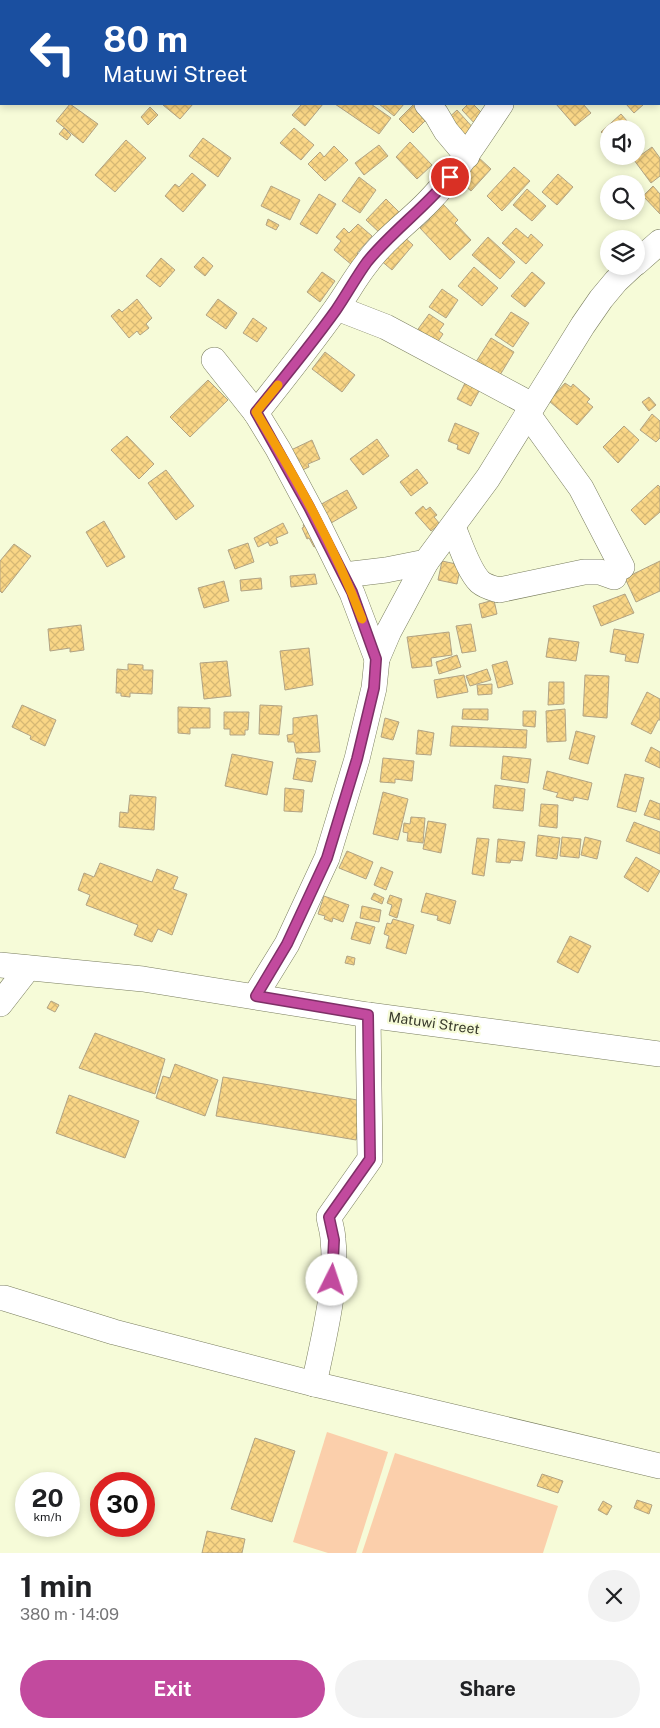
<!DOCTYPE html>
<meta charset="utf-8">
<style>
body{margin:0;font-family:"Public Sans",sans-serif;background:#f2f2f2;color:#202124;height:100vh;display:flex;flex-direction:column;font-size:19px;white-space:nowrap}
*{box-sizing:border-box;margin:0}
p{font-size:16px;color:#757577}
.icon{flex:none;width:28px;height:28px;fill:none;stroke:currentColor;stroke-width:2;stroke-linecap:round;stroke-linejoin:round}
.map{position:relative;height:1553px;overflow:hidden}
.panel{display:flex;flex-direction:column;background:#fff;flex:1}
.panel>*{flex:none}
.banner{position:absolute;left:0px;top:0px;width:660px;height:105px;box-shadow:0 2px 8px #0003;background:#1a4fa0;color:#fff;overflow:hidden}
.controls{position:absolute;left:600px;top:120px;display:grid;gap:10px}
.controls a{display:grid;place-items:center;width:45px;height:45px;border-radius:50%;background:#fff;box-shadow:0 2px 8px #0003;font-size:25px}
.speed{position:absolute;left:15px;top:1472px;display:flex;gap:10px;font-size:25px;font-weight:700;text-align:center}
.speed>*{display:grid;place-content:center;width:65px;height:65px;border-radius:50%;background:#fff;box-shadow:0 2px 8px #0003;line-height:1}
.speed small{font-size:12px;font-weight:400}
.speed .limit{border:8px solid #d22;background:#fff;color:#111}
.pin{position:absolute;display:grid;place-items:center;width:42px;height:42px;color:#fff;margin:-21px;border:2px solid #fff;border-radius:50%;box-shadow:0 1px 5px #0007}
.me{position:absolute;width:55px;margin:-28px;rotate:4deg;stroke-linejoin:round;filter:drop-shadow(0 0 4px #0008)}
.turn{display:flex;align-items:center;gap:18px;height:105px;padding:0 20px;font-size:22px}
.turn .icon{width:65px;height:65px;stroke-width:2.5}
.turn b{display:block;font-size:35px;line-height:42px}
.round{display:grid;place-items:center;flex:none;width:52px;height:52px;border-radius:26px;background:#f2f2f2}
.overview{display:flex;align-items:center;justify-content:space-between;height:85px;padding:0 20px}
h1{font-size:30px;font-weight:700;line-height:38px}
.cta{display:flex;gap:10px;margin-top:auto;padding:10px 20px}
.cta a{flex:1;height:58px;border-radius:30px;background:#c24a9e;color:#fff;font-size:20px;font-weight:700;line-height:58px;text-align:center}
.cta a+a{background:#f2f2f2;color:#202124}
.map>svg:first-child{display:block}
.green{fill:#fbcfab}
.building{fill:url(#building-cross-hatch);stroke:#b1a384}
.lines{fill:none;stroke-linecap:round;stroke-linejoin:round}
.minor-casing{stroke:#797d5e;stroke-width:26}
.minor{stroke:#fff;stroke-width:25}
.route-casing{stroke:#7e3067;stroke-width:12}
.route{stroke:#c24a9e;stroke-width:9}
.slow{stroke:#f59e0b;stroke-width:9}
.labels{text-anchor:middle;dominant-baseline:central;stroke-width:4.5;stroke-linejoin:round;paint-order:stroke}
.street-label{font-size:14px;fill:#383a2c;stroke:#f6fbd8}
</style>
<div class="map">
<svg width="660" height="1553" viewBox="0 0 660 1553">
<defs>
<pattern id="building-cross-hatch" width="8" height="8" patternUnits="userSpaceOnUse" patternTransform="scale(1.25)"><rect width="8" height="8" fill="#f9d686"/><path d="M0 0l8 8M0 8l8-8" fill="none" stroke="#d6b874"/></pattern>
</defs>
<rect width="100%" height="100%" fill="#f6fbd8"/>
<g class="green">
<polygon points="327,1432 388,1452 356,1553 328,1553 293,1542"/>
<polygon points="395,1453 558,1506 543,1553 362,1553"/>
</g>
<g class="building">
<polygon points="70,104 98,124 83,143 56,121"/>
<polygon points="164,104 193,104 180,119 163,105"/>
<polygon points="302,104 323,104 305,126 292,115"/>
<polygon points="335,104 371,104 391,118 379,134"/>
<polygon points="379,104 404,104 394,116"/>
<polygon points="414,104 418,104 430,116 413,133 399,119"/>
<polygon points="468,104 473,104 486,117 477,126 462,110"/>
<polygon points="556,104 583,104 591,113 575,126"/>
<polygon points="626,104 644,104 634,113"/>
<polygon points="150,107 158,115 148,125 141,117"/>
<polygon points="457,110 475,130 463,141 444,122"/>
<polygon points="621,114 634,129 609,129 609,140 601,132"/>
<polygon points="64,128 71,135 67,140 59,134"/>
<polygon points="294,128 314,145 301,160 280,143"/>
<polygon points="203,138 231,158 218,177 189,156"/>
<polygon points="126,140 146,158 115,192 95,175"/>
<polygon points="410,142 432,165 417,179 396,157"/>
<polygon points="379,145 388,156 364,175 355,163"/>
<polygon points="334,146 348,160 325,181 308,164 320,152 324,157"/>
<polygon points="652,147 660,158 660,176 651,183 634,160"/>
<polygon points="476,155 491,169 471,191 456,178"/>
<polygon points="514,167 530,181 502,211 487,196"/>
<polygon points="192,173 206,185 183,212 165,196 175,184 179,187"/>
<polygon points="558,174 573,187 557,205 542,192"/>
<polygon points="621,176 630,184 613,184"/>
<polygon points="359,177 376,190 360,213 342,201"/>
<polygon points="271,186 300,200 290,220 261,206"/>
<polygon points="653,186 660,194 660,214 643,196"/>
<polygon points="527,189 546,206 532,221 513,205"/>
<polygon points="319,194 336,204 317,234 300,224"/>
<polygon points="386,199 400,213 381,234 366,220"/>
<polygon points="442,203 458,220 455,223 471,240 450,260 420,228 430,219 428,217"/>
<polygon points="268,219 279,225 276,230 266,225"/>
<polygon points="358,224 372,236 357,253 360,256 352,265 334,250 341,241 336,237 344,228 349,233"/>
<polygon points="516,228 528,238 531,234 543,245 526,264 502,243"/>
<polygon points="401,234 413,245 392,270 379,259"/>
<polygon points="488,237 515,262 500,279 472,255"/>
<polygon points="203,257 213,266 205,276 194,267"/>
<polygon points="161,258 175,270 160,287 146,276"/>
<polygon points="474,267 498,288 482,306 458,286"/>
<polygon points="322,272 335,281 320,302 307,292"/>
<polygon points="532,272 545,283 525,307 511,296"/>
<polygon points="442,289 458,300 446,318 429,307"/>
<polygon points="137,299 152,318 146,324 149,328 140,335 137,331 129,338 111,316 119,309 122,312"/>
<polygon points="218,299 237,313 226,329 206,315"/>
<polygon points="511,312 529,323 513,347 495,335"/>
<polygon points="429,314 444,324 439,331 443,334 437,343 413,336"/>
<polygon points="253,318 267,328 257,342 243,333"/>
<polygon points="491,338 514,352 497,380 474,365"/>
<polygon points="325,352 355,375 342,392 312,369"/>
<polygon points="469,375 484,382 471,406 457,399"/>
<polygon points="208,380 228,400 190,437 170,417"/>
<polygon points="565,383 571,387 573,384 590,399 587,402 593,407 577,425 549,401"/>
<polygon points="649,397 656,405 649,411 642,402"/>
<polygon points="652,414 660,421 660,438 656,442 640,430"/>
<polygon points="455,423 479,433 469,454 457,449 458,445 448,441"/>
<polygon points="624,426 639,440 618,463 603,447"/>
<polygon points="127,436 154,464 139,479 111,450"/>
<polygon points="377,439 389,456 363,475 350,459"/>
<polygon points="312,440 320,459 308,464 309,467 298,472 289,451"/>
<polygon points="417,469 428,483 411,496 400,482"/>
<polygon points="166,470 194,506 176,520 148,483"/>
<polygon points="658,485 660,487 660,512 645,525 631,510"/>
<polygon points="347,490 357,508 326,526 316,507"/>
<polygon points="423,506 426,510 430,507 437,515 434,517 440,524 431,531 415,513"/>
<polygon points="104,521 125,557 107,567 86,532"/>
<polygon points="311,521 321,544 314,547 309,538 307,539 302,528 304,527 303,525"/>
<polygon points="283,523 288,533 276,538 278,543 270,546 268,542 258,547 254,538"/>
<polygon points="248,543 254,562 235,569 228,550"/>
<polygon points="14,544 31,556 2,593 0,591 0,561"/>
<polygon points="442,561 461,565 457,584 438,580"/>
<polygon points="660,561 660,591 636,602 625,578"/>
<polygon points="315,574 317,584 291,587 290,576"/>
<polygon points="261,578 262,589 241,591 240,580"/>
<polygon points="224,581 229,601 204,608 198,588"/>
<polygon points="625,594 634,613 601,626 593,606"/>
<polygon points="494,600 497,614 482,618 479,604"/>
<polygon points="471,624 476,651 462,653 456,626"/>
<polygon points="81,625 84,650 70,652 70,648 50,651 48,629"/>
<polygon points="614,629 644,634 638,663 625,661 626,655 610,652"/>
<polygon points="449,632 452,655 431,658 432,666 412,668 407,637"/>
<polygon points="549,638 579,642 576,661 546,657"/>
<polygon points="309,648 313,685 285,690 280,651"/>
<polygon points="457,655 461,667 439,674 436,662"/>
<polygon points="227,661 231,696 204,699 200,663"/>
<polygon points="507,661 513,684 498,688 492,665"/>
<polygon points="128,664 143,665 143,670 153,670 152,694 130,693 130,697 121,696 121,693 116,693 117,669 128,670"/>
<polygon points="487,669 491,680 470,686 466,676"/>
<polygon points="464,675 468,692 437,698 434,680"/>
<polygon points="585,675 609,676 607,718 583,716"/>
<polygon points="549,682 564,682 564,704 548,705"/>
<polygon points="492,684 492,694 478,695 477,685"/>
<polygon points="647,692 660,699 660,720 658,720 651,734 631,724"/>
<polygon points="22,705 56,720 45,746 30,739 31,736 12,727"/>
<polygon points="260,705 282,706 279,735 259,734"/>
<polygon points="178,707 210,708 210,728 190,728 190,734 178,733"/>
<polygon points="463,709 488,709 488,720 462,719"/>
<polygon points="565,709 566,741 547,742 546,711"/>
<polygon points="523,711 536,711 535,727 523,726"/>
<polygon points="224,712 249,712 248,730 245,730 245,735 230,735 230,729 224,729"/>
<polygon points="317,715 320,752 296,753 294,742 288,742 287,735 293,734 293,718"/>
<polygon points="385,718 399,722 393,740 381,737"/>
<polygon points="452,726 527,730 526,748 450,746"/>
<polygon points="418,730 434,733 431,755 416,754"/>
<polygon points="576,731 595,736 588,764 569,759"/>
<polygon points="651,747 660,752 660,768 645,761"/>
<polygon points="232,754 273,762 267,795 225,786"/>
<polygon points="503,756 531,759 528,783 501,779"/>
<polygon points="297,758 316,761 312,782 293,779"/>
<polygon points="383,758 414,761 412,781 395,779 395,783 380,782"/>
<polygon points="547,771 592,783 588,800 574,797 573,801 556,797 558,793 543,789"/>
<polygon points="625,774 644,778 636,812 617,807"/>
<polygon points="495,785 525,789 523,811 493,808"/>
<polygon points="285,788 304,790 302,812 284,811"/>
<polygon points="383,792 408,799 398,840 373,834"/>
<polygon points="130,795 156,797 154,830 119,827 120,812 128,813"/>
<polygon points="650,800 660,804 660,820 644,815"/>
<polygon points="541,804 558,805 557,828 539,826"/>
<polygon points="411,817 425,818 423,843 407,841 408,833 403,832 404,823 410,824"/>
<polygon points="428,821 446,824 441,853 423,849"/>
<polygon points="634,822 660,832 660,854 626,841"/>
<polygon points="538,835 560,838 557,859 536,856"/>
<polygon points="562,837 581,839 579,858 560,856"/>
<polygon points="585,837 601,841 597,859 581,855"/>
<polygon points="477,838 489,839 484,876 472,874"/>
<polygon points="498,839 525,842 522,861 511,860 510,863 496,862"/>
<polygon points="347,851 373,862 366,879 339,868"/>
<polygon points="636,857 660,871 648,892 624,877"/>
<polygon points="100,863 152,882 157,869 178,877 173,889 187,894 172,935 158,929 152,942 134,935 138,925 86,905 90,895 78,890 84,873 94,877"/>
<polygon points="381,867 393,872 386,890 374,885"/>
<polygon points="374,893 384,898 382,904 371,899"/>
<polygon points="426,893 456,901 450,924 437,920 438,916 421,912"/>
<polygon points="390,895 402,899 397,918 389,915 392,905 387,903"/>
<polygon points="324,896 349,905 343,922 333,918 332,922 324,919 325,916 318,914"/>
<polygon points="362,906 381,910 379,922 360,918"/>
<polygon points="393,919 414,925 406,954 386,948 389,936 384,934 387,923 391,924"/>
<polygon points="356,922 375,927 370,944 351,939"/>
<polygon points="570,936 591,946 578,973 557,962"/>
<polygon points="347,956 355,958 354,965 345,963"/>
<polygon points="51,1001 59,1005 55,1012 47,1008"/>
<polygon points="95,1033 165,1059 155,1094 79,1068"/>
<polygon points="175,1064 218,1080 205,1116 156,1098 163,1076 170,1078"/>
<polygon points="223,1077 363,1101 356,1140 216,1116"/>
<polygon points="69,1095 139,1121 125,1158 56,1133"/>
<polygon points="255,1438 295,1451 272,1522 231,1509"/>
<polygon points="542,1474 563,1481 558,1493 537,1486"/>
<polygon points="637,1500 652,1505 649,1514 634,1508"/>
<polygon points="603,1501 612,1506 607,1515 598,1510"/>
<polygon points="207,1531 245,1539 242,1553 202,1553"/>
</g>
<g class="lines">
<defs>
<g id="minor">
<polyline points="282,0 284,1"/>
<polyline points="360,0 361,1"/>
<polyline points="595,1 597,0"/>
<polyline points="427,104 436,114 446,131 467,156"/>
<polyline points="636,263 660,242"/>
<polyline points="337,308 386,327 532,405"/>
<polyline points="214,360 256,413 278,449 317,522 352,593 377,659"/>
<path d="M256 413C283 379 310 345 335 310 346 295 355 278 367 263 384 239 409 222 429 201 457 172 478 138 501 104"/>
<polyline points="527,413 581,488 622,567"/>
<path d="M453 527C460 543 468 570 480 582 486 587 492 588 499 590L584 572H600L614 577"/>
<polyline points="344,575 386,570 426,562"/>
<polyline points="0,965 143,979 368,1015 660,1054"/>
<polyline points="255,996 287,944 327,858 357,759 374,688 377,659 389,631 426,562 488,478 583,325 601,299 616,281 632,266"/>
<polyline points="0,1004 28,968"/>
<polyline points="0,1298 4,1298 114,1332 314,1384 660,1466"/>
<path d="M314 1384C323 1341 338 1283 333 1240 333 1232 330 1224 329 1217L370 1159 368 1015"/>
</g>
</defs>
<use href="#minor" class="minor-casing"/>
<use href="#minor" class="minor"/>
</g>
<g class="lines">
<defs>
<path id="route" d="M332 1280 334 1240 329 1217 370 1159 368 1015 256 996 287 944 327 858 357 759 374 688 376 659 352 592 309 507 256 412C283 379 311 345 336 310 347 294 356 277 367 262 392 231 425 208 450 177"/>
</defs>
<use href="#route" class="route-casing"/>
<use href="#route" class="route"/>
<path class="slow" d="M278 385 256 412C296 478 335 547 362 619"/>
</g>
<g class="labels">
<g class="street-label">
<text transform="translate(434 1023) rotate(8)">Matuwi Street</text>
</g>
</g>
</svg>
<div class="controls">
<a><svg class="icon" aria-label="sound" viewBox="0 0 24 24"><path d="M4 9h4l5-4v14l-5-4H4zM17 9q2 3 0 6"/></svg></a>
<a><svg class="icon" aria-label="search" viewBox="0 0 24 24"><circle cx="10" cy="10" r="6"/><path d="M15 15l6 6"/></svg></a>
<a><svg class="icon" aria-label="layers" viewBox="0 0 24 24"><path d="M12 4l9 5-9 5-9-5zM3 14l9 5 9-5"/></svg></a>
</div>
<div class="speed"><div>20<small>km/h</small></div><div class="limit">30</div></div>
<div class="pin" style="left:450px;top:177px;background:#d93025"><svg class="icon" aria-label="arrive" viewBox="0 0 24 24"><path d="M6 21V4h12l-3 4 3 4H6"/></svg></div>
<svg class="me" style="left:332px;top:1280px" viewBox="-20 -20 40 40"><circle r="19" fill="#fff"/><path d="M0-13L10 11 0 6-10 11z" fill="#c24a9e"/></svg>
<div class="banner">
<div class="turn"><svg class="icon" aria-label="left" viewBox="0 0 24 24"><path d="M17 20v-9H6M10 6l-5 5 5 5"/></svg><div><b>80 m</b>Matuwi Street</div></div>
</div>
</div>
<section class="panel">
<div class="overview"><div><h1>1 min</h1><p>380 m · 14:09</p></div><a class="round"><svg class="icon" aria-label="close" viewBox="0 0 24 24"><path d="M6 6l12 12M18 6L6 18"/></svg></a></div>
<div class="cta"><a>Exit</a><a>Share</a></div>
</section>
